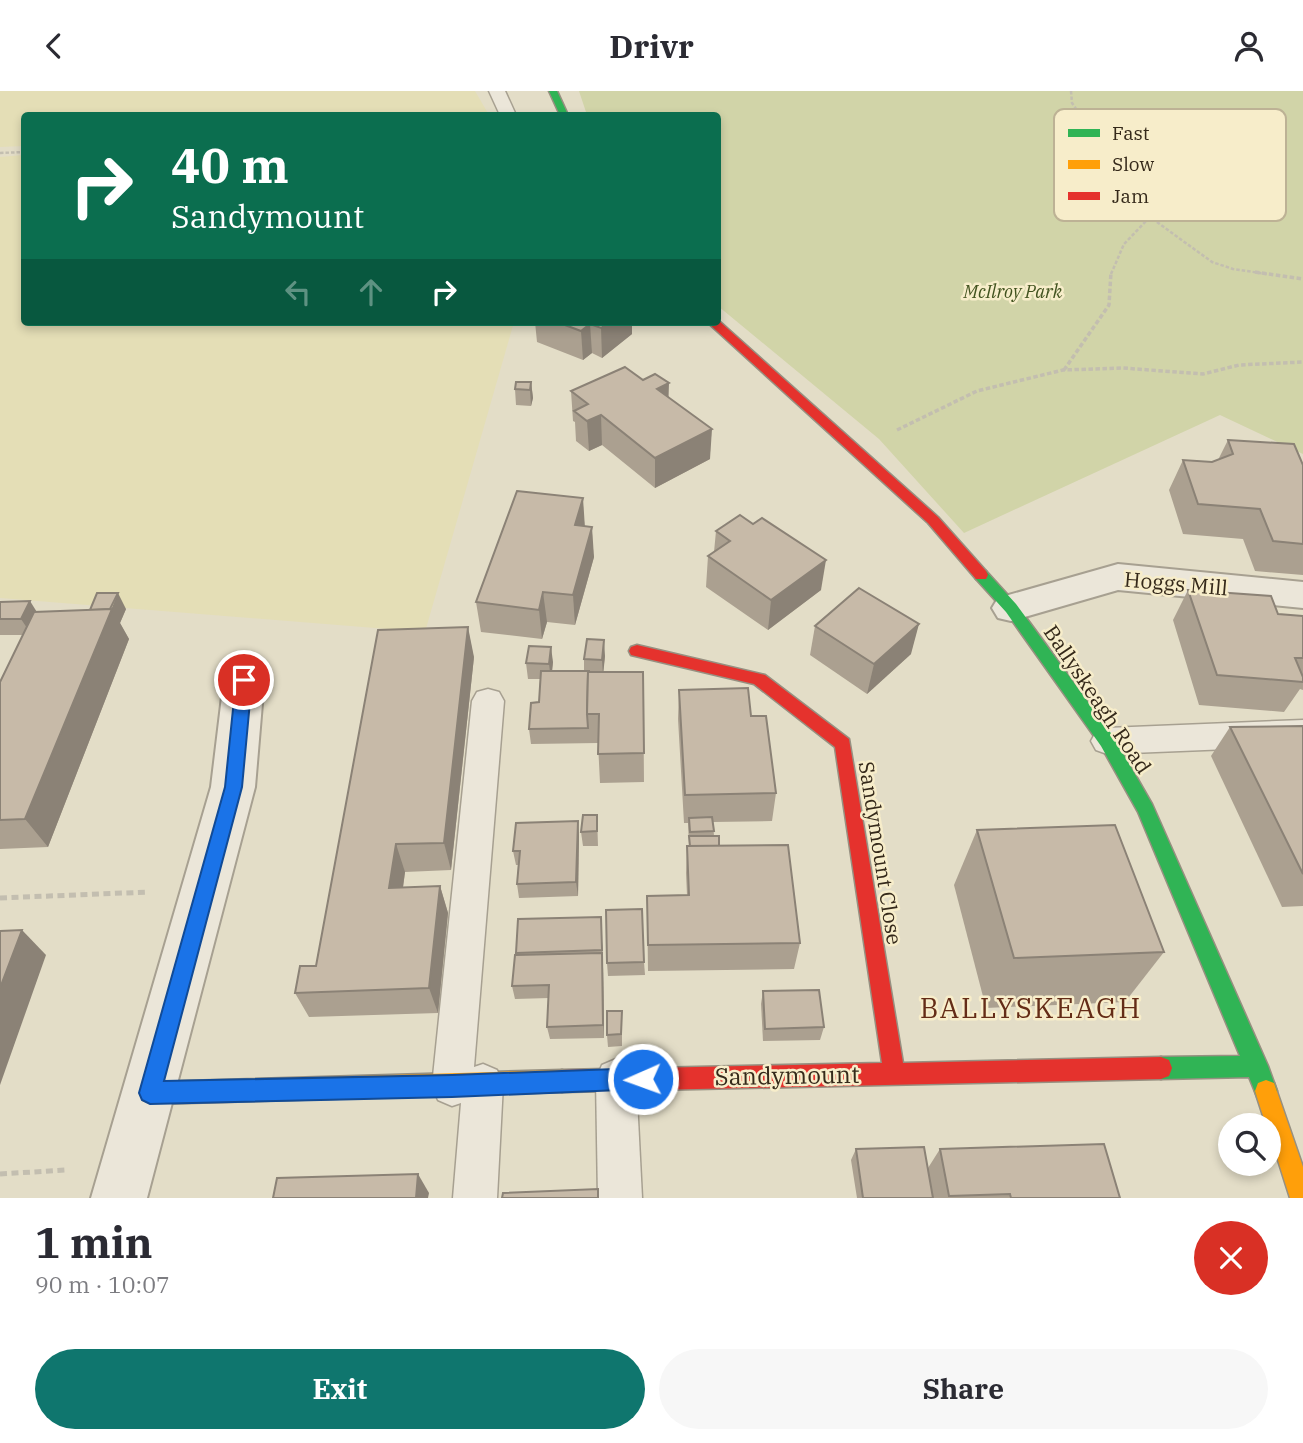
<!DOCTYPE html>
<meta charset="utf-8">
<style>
body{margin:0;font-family:"IBM Plex Serif",serif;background:#f7f7f7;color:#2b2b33;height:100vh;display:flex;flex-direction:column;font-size:26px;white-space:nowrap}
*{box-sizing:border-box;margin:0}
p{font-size:23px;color:#7c7c81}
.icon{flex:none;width:38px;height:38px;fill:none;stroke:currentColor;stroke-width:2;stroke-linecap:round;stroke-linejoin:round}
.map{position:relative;height:1107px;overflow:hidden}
.drawer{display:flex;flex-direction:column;background:#fff;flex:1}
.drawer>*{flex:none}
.hud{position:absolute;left:21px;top:21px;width:700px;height:214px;border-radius:7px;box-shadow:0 4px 10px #0003;background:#0b6e4f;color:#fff;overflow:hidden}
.fabs{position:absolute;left:1218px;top:1022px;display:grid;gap:14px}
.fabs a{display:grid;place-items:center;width:63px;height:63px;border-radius:50%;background:#fff;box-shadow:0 4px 10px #0003;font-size:35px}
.pin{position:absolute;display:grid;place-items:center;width:60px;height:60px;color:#fff;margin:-30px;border:4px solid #fff;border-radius:50%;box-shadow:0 2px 7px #0007}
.me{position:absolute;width:77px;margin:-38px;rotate:268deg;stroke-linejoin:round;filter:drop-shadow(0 0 5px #0008)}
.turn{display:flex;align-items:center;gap:24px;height:147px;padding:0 35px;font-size:32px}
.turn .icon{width:91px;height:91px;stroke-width:2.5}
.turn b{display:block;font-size:49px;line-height:60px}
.lanes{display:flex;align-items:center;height:66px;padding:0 35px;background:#0003;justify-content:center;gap:35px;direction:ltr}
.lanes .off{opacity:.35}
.round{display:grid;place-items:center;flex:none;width:74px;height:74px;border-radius:37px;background:#f7f7f7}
.summary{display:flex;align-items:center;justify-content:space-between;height:119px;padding:0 35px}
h1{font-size:42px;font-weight:700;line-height:52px}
.button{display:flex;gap:14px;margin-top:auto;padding:14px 35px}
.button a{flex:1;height:80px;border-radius:42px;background:#0f766e;color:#fff;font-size:28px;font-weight:700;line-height:80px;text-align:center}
.button a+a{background:#f7f7f7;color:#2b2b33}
header{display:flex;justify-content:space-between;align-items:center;height:91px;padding:0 35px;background:#fff;font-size:32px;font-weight:700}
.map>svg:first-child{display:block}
.farmland{fill:#e4deb6}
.green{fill:#d1d4a8}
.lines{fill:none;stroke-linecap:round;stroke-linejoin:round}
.lane-casing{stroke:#a7a091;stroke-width:3}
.street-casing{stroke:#a7a091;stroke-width:4}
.fast-casing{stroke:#979081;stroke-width:3}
.slow-casing{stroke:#979081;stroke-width:3}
.jam-casing{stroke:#979081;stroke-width:3}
.path-far2{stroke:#c3beb0;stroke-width:2.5;stroke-dasharray:3.5 2;stroke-linecap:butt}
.path-far1{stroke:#c3beb0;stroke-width:3.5;stroke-dasharray:4.5 2.5;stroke-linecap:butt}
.path{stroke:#c3beb0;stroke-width:5;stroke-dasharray:7 4.5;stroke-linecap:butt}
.lane{fill:#ebe6d9;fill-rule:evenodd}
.street{fill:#ebe6d9;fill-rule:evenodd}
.fast{fill:#30b455;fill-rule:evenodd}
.slow{fill:#ff9f0a;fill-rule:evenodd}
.jam{fill:#e5322d;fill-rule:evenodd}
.wall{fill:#aba090}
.shaded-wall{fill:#8b8276}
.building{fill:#c7baa8;stroke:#8b8276;stroke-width:2}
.route{fill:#1a73e8;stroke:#114b97;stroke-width:2}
.labels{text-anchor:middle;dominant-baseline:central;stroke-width:5;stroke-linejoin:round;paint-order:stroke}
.far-park-label{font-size:18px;font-style:italic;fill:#42531f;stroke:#f7edca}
.street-label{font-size:21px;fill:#35291a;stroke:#f7edca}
.near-street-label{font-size:24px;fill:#35291a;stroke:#f7edca}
.near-quarter-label{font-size:28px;letter-spacing:2px;fill:#642c17;stroke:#f7edca}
.key{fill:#f7edca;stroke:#bdb295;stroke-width:2}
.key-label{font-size:19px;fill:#35291a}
</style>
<header><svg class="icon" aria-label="back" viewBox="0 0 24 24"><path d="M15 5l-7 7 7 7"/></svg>Drivr<svg class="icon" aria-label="person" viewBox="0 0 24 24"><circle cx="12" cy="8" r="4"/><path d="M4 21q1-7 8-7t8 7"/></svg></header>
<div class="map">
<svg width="1303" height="1107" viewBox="0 0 1303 1107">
<rect width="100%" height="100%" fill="#e3ddc7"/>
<g class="farmland">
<polygon points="0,0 475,0 489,24 24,24 24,55 0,56"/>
<polygon points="24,64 24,231 106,231 130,234 133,231 514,231 425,541 0,507 0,66"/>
</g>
<polygon class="green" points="579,0 1303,0 1303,363 1220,324 964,442 879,348 718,215 718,24 587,24"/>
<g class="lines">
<defs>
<g id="lane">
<polygon points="489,0 505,0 516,24 500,24"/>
<polygon points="488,598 499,601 504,610 474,976 483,973 497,979 503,993 497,1107 453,1107 461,1012 452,1015 438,1009 432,995 472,610 477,601"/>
<polygon points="1303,629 1303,655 1107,663 1096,659 1091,650 1096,641 1107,637"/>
<polygon points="616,968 630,974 636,988 642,1107 598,1107 596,988 602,974"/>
</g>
<g id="street">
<polygon points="1118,473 1303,491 1303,517 1118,499 1011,530 998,527 992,517 998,507"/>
<polygon points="244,574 258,578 264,589 255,696 147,1107 91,1107 211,696 224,589 230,578"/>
</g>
<g id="fast">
<polygon points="549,0 557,0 568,24 560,24"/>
<polygon points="981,479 986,480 1016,513 1113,645 1152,713 1268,975 1277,1000 1274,1008 1266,1011 1258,1008 1249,986 1161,988 1153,985 1150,977 1153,969 1161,966 1240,965 1138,721 1101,655 1006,521 976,488 974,484"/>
</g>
<g id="slow">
<polygon points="562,979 570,982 573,990 570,998 562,1001 150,1013 142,1010 139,1002 142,994 150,991"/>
<polygon points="1266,989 1274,992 1303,1076 1303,1107 1290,1107 1269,1041 1269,1034 1266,1034 1255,1000 1258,992"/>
</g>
<g id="jam">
<polygon points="718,229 938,426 986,480 988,484 986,488 976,488 928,432 707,231 718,231"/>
<polygon points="637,554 765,584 849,648 903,972 1161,966 1169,969 1172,977 1169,985 1161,988 562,1001 554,998 551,990 554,982 562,979 882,972 835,656 754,593 631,564 629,560 631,556"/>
</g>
</defs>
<use href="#lane" class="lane-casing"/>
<use href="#street" class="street-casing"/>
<use href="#fast" class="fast-casing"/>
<use href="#slow" class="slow-casing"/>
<use href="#jam" class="jam-casing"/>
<g class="path-far2">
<polyline points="1071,0 1072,12 1094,44 1122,74 1150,126 1212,171 1233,178 1267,183"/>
<polyline points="0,62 24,61"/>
<polyline points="1111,183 1124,153 1150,126"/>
</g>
<g class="path-far1">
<polyline points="1255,181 1303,188"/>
<polyline points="1064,279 1109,214 1111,181"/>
<polyline points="897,339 977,300 1063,279 1123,277 1203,283 1239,274 1303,271"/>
</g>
<g class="path">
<polyline points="0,807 149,801"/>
<polyline points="0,1083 65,1079"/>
</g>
<use href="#lane" class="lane"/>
<use href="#street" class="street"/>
<use href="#fast" class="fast"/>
<use href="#slow" class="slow"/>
<use href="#jam" class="jam"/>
</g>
<g class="wall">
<polygon points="106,231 133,231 130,234"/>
<polygon points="535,231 632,231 632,243 602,267 592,262 583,269 537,251"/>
<polygon points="643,289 668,306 710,368 655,397 602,354 589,360 576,350 575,331 573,330 571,300"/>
<polygon points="531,291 533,307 531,315 516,314 515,298"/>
<polygon points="1228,349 1303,374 1303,484 1255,480 1243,448 1183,443 1169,399 1183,369 1212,371 1218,369"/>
<polygon points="585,435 594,466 575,534 547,531 542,548 481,541 476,511"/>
<polygon points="716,440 821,499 768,539 706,496 708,465 714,461"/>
<polygon points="1188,499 1278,523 1303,525 1303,599 1300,598 1284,621 1199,614 1173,529"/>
<polygon points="0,511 36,521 126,518 120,532 129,548 48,756 0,758 0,591 23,544 0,544"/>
<polygon points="815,535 911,563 867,603 810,564"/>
<polygon points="605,565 603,581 643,581 644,691 600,692 598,652 531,653 529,638 539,611 540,588 528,588 526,572 553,571 552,580 584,580 584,568"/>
<polygon points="474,566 451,779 405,781 403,797 440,795 448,822 438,922 309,926 295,902 316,875"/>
<polygon points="679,599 751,625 776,702 772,730 713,731 714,745 719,755 800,852 794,878 648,880 647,805 687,804 686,782 687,755 689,755 688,732 684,732 678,628"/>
<polygon points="1303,635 1303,815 1282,816 1211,665 1230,636"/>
<polygon points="597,724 598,755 583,755 581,741"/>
<polygon points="578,730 579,745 578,805 519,807 517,793 518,774 516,774 513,760"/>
<polygon points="977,739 1164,861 1125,911 986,917 954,794"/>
<polygon points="601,826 603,875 604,947 550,948 547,936 549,907 515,908 512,895 516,862"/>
<polygon points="644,871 645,884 608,885 607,872"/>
<polygon points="763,900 824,936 820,949 763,950 761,913"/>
<polygon points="622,920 622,955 608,956 607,944"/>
<polygon points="856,1058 928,1077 940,1058 1120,1107 857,1107 851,1069"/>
</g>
<g class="shaded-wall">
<polygon points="610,231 632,231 632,243 602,267 601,237"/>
<polygon points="590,233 592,262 583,269 581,240"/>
<polygon points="531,291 533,307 531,315 530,299"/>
<polygon points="669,292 668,322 657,298"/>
<polygon points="601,324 602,354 589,360 587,330"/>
<polygon points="712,338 710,368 655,397 655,367"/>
<polygon points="583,407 585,437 575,434"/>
<polygon points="592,436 594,466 575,534 573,504"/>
<polygon points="826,469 821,499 768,539 771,509"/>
<polygon points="543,501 547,531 542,548 539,519"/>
<polygon points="118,502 126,518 120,532 129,548 48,756 25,728"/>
<polygon points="30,510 40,526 31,543 21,528"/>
<polygon points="919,533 911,563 867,603 874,573"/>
<polygon points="468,536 474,566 451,779 444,752"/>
<polygon points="604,549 605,565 603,585 602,569"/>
<polygon points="551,556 553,571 551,589 549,573"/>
<polygon points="578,730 579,745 578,805 576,791"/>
<polygon points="396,753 405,781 399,824 389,797"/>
<polygon points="440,795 448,822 438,922 429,897"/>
<polygon points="601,826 603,875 604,947 603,934"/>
<polygon points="22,839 46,864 0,994 0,897"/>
<polygon points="418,1083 429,1102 428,1107 416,1107"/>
</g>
<g class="building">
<polygon points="557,231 610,231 601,237 590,233 581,240"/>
<polygon points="625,276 643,289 655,283 669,292 657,298 712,338 655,367 601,324 587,330 574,320 588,313 571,300"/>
<polygon points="516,291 531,291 530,299 515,298"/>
<polygon points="1228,349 1294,353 1303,374 1303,453 1273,450 1260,418 1198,413 1183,369 1212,371 1233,363"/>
<polygon points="517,400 583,407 575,434 592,436 573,504 543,501 539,519 476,511"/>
<polygon points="740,424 753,433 762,427 826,469 771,509 708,465 730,450 716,440"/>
<polygon points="859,497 919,533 874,573 815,535"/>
<polygon points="1188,499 1271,505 1278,523 1303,525 1303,567 1295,567 1303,586 1303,591 1217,584"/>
<polygon points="97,502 118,502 110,518 90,519"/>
<polygon points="30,510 21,528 0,528 0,511"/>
<polygon points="112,518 25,728 0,729 0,591 34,521"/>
<polygon points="468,536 444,752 396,753 389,797 440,795 429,897 295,902 300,875 316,875 378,539"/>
<polygon points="587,548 604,549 602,569 584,568"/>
<polygon points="529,555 551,556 549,573 526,572"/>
<polygon points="541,580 589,580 589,581 588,581 587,623 588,637 529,638 531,612 539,611"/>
<polygon points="588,581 643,581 644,662 598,663 599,623 587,623"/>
<polygon points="748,597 751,625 766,625 776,702 685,704 679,599"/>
<polygon points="1303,635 1303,783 1230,636"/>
<polygon points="583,724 597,724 597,740 581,741"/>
<polygon points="712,726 714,740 690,741 689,727"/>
<polygon points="578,730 576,791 517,793 520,760 513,760 516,732"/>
<polygon points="1115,734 1164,861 1014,867 977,739"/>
<polygon points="689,745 719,745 719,755 690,755"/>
<polygon points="788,754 800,852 648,854 647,805 689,804 687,755"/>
<polygon points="642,818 644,871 607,872 606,819"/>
<polygon points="601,826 602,859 516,862 518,828"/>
<polygon points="22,839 0,897 0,840"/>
<polygon points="602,862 603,934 547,936 549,894 512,895 515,864"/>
<polygon points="819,899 824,936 765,938 763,900"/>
<polygon points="607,920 622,920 621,943 607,944"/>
<polygon points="1104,1053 1120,1107 1011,1107 1010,1103 949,1105 940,1058"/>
<polygon points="924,1056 933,1107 863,1107 856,1058"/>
<polygon points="418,1083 416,1107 273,1107 277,1087"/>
<polygon points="598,1098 598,1107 502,1107 503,1102"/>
</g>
<polygon class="route" points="244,582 252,589 242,696 164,990 452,984 643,977 651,980 654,988 651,995 643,998 452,1006 150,1013 142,1009 139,1002 225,696 236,589"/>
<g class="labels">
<g class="far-park-label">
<text x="1013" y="200">McIlroy Park</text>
</g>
<g class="street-label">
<text transform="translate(1176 492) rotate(5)">Hoggs Mill</text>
<text transform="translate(1098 608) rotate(56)">Ballyskeagh Road</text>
<text transform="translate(881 762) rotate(81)">Sandymount Close</text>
</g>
<g class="near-street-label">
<text transform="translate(787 984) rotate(-1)">Sandymount</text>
</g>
<g class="near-quarter-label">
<text x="1031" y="916">BALLYSKEAGH</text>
</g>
</g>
<rect x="1054" y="18" width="232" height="112" rx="10" class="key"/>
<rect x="1068" y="38" width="32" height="8" fill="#30b455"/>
<rect x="1068" y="69" width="32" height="9" fill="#ff9f0a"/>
<rect x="1068" y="101" width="32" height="8" fill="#e5322d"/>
<g class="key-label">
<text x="1112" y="49">Fast</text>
<text x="1112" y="80">Slow</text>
<text x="1112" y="112">Jam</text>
</g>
</svg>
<div class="fabs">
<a><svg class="icon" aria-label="search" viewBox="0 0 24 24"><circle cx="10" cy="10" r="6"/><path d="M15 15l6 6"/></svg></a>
</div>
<div class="pin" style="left:244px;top:589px;background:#d93025"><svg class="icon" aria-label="arrive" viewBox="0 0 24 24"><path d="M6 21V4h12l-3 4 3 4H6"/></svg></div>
<svg class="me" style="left:643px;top:988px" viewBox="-20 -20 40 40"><circle r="17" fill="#1a73e8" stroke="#fff" stroke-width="3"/><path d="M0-11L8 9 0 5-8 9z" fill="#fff"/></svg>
<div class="hud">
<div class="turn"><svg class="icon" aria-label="right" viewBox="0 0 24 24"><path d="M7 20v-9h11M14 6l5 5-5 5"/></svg><div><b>40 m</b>Sandymount</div></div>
<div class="lanes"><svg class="icon off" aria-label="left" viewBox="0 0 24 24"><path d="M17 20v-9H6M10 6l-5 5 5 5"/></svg><svg class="icon off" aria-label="ahead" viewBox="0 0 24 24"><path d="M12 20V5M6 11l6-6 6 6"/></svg><svg class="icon" aria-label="right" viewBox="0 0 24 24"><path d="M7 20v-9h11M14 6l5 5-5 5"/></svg></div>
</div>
</div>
<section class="drawer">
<div class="summary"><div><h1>1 min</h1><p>90 m · 10:07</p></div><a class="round" style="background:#d93025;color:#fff"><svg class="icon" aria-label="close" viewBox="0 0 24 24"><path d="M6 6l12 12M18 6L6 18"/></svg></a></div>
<div class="button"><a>Exit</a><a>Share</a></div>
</section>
